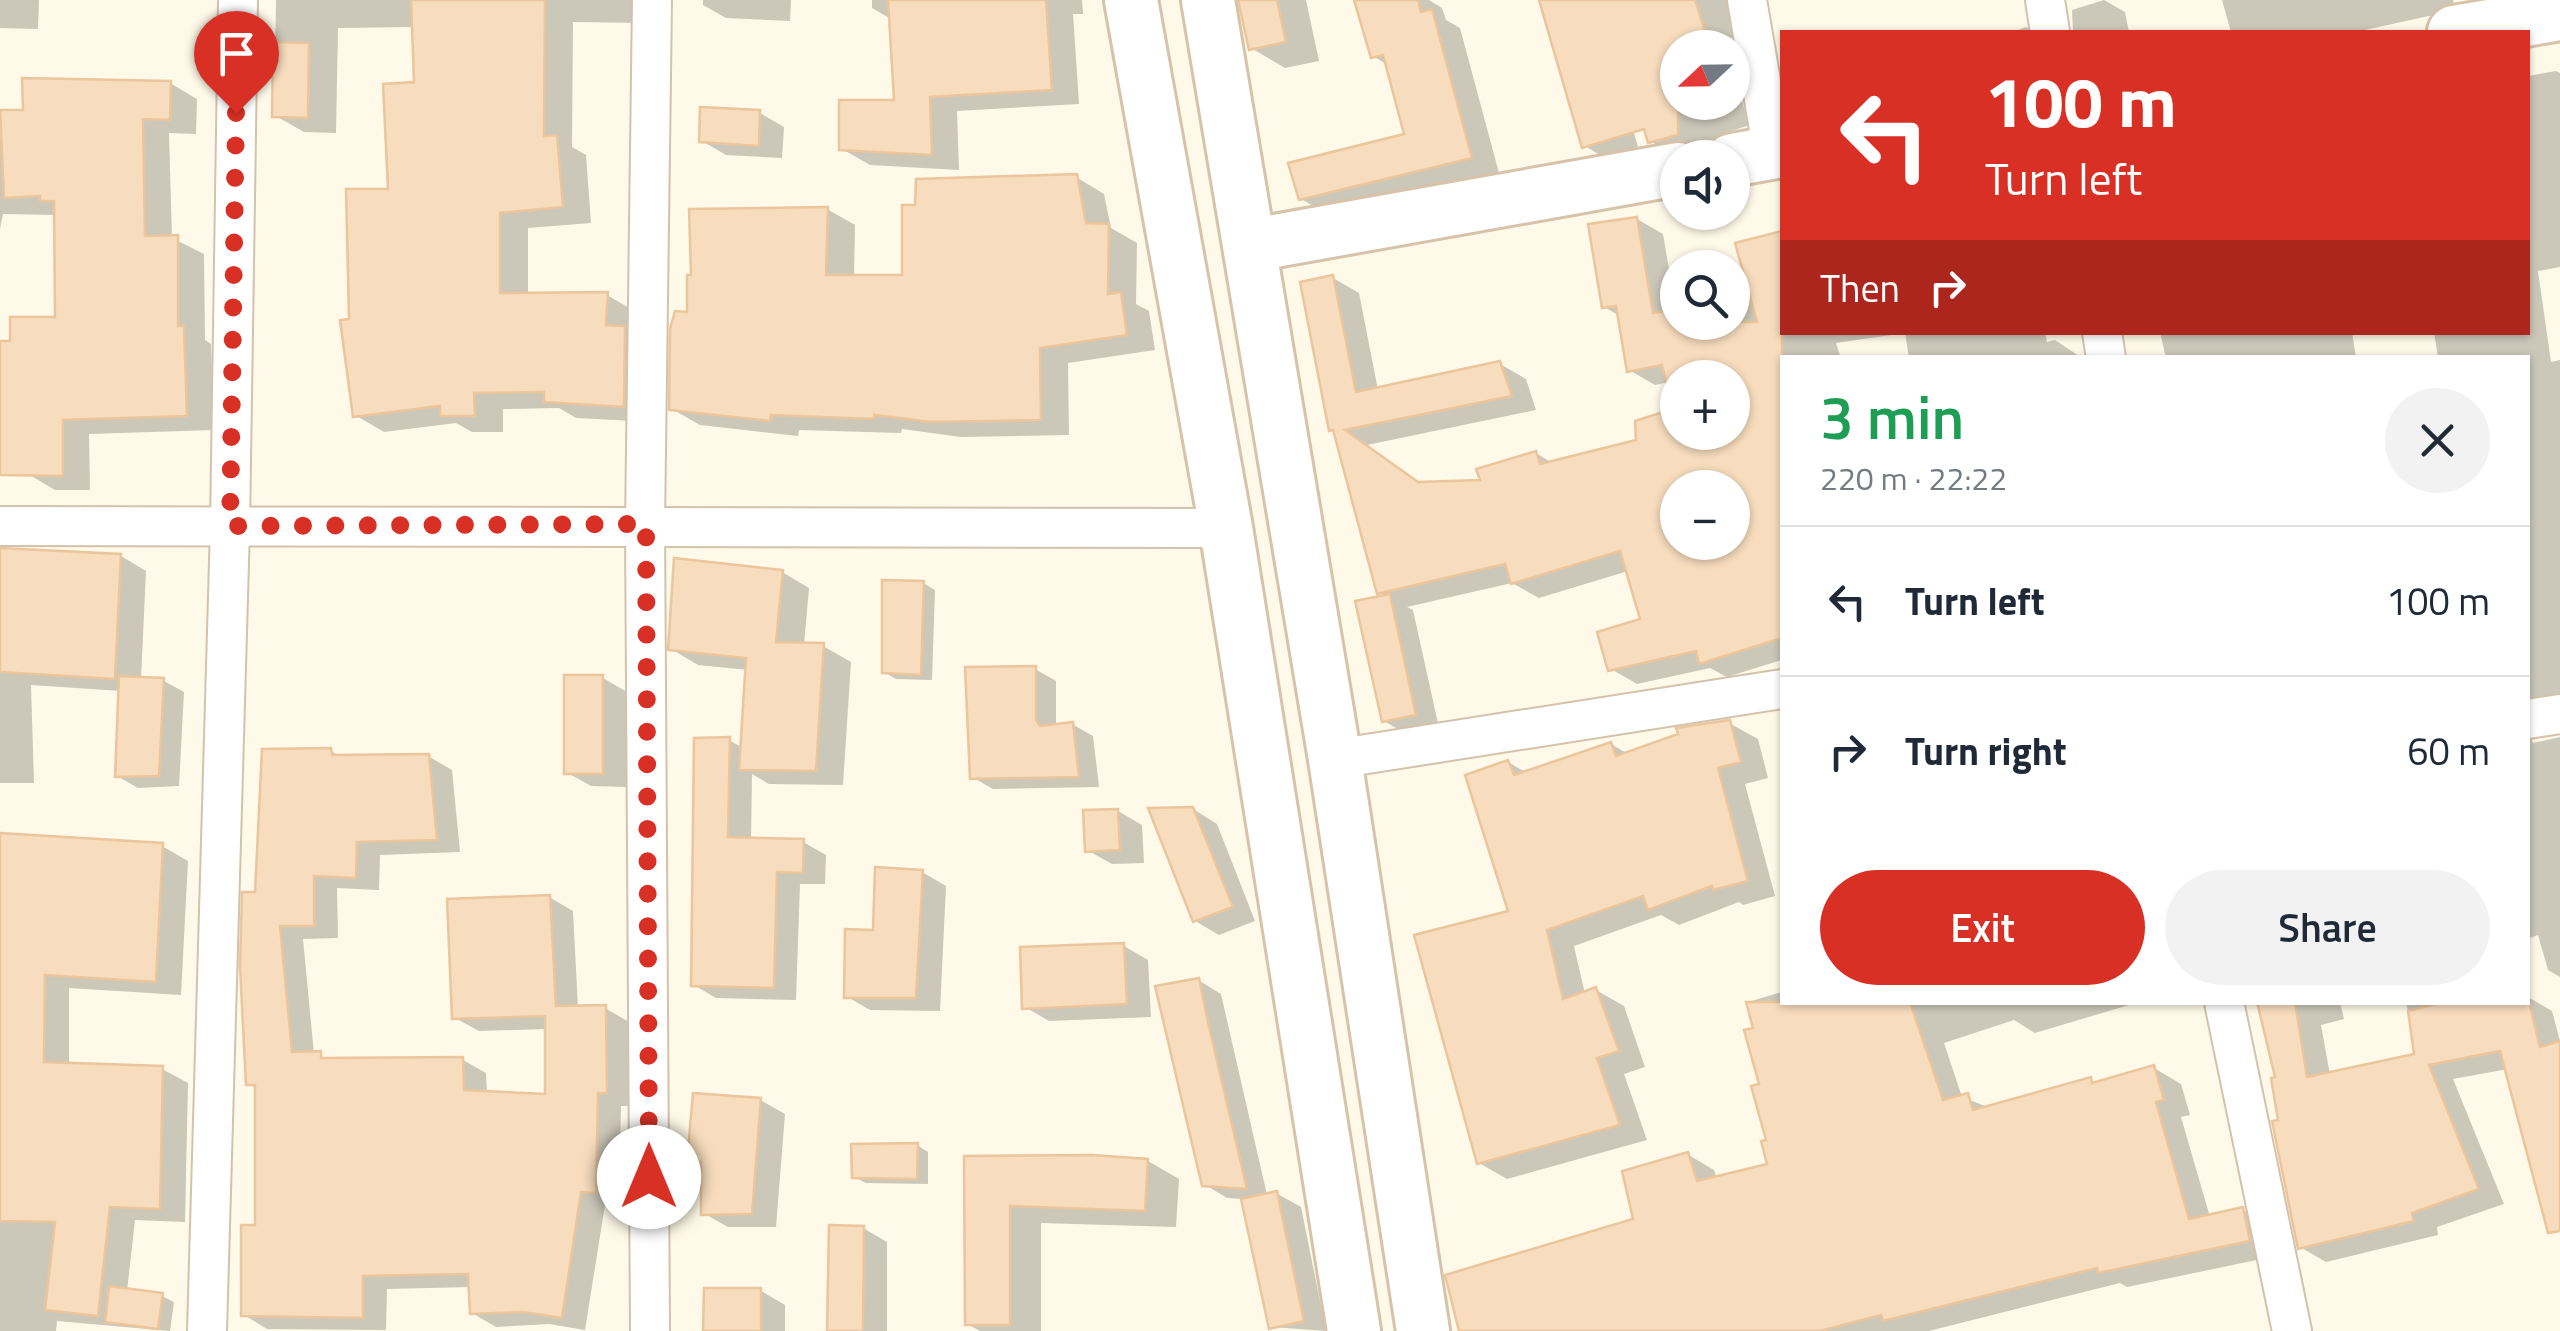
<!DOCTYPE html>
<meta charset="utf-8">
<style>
body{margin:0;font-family:"Titillium Web",sans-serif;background:#f2f2f3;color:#1f2937;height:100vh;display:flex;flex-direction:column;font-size:38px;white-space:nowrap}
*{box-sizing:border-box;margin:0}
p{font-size:32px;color:#747a83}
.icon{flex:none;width:55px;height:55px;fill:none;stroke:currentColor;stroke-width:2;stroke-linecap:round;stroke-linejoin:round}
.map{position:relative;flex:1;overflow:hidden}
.details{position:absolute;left:1780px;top:355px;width:750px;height:650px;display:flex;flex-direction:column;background:#fff;border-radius:0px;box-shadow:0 2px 8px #0004}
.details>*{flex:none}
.hud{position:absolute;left:1780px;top:30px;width:750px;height:305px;border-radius:0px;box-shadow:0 2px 8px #0004;background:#d93025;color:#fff;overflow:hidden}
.needle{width:65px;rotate:248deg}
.tools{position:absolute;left:1660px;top:30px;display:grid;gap:20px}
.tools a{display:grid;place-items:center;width:90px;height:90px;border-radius:50%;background:#fff;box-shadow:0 2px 8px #0004;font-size:50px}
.pin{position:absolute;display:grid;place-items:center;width:85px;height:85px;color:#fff;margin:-102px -42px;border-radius:50% 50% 50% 0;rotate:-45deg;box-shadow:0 0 10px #0007}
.pin .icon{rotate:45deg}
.me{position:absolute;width:110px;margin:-55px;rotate:0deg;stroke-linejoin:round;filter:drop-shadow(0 0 8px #0008)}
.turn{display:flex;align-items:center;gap:35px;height:210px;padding:0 40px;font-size:45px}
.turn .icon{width:130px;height:130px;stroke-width:2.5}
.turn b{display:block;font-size:70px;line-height:85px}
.then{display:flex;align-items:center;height:95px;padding:0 40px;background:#0003;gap:20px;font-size:38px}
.round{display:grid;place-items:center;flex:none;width:105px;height:105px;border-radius:52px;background:#f2f2f3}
.head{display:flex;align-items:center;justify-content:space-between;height:170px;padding:0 40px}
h1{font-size:60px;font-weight:600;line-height:75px;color:#1e9e55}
.button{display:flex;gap:20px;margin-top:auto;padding:20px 40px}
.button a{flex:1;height:115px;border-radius:60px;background:#d93025;color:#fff;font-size:40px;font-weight:600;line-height:115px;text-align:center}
.button a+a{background:#f2f2f3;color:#1f2937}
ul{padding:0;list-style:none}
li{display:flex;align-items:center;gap:30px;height:150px;padding:0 40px;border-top:2px solid #e0e1e3}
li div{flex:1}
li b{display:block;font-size:38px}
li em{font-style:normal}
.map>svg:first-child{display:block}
.shadow{fill:#0003;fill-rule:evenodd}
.building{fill:#f7dcbd;stroke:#ebc59c;stroke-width:2.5;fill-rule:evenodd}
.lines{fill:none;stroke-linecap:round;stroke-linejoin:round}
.street-casing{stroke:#d3c2ac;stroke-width:42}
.secondary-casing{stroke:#d6c3a9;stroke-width:58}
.street{stroke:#fff;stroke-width:38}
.secondary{stroke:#fff;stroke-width:52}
.route{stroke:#d93025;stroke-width:18;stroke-dasharray:0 32.4}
</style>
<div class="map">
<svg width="2560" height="1331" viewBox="0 0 2560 1331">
<rect width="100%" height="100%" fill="#fef9e8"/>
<g class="shadow">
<polygon points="0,0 39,0 38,29 0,28"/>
<polygon points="276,0 642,0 642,23 573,22 572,147 586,155 591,223 528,228 528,295 607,295 636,312 653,422 576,418 559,408 503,409 503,432 472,432 456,423 384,432 355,415 352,321 416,84 415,27 338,28 336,133 304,132 274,115"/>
<polygon points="703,0 791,0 790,21 726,18 703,5"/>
<polygon points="872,0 1082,0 1083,14 1073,14 1079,104 957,111 959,170 870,165 842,149 897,103 891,19 872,8"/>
<polygon points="1241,0 1306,0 1319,61 1285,68 1251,48"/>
<polygon points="1382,0 1429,0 1442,8 1446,20 1460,28 1499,173 1329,215 1301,199 1407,135 1388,65 1373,56"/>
<polygon points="1542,0 1731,0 1742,35 1700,47 1676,33 1605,36 1639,150 1608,160 1585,146"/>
<polygon points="2104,0 2125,12 2129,32 2073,32 2072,10"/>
<polygon points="2222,0 2453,0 2456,10 2356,32 2231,32"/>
<polygon points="2026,27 2036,32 2015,32 2015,31"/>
<polygon points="2556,71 2560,73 2560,267 2538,271 2551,362 2560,360 2560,711 2539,716 2531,738 2533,743 2560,737 2560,977 2548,970 2538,935 2528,939 2528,358 2438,358 2434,332 2528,332 2528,76"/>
<polygon points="170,83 197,99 196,134 169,133 172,238 204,254 205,340 211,344 214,430 89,434 90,490 55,490 28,474 0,429 0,343 13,344 58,319 57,215 3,214 0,229 0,136 25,112"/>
<polygon points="1732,89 1739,93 1750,125 1718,135 1719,139 1669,152 1650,141 1678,102 1732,102"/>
<polygon points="760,113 784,127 782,158 726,155 702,141"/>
<polygon points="1076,177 1104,194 1111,228 1137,243 1136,304 1149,311 1155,350 1068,363 1069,435 961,437 902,429 901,433 799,430 798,436 700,425 672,409 690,315 827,209 855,225 854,278 905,277"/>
<path d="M1637 219 1663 234 1678 322H1732V302L1753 299 1738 245 1782 234V332H2045L2047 342 2055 340 2082 358H1909L1905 333 1836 343 1841 358H1782V660L1727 677 1710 668 1637 684 1611 669 1643 620 1628 571 1539 598 1512 583 1407 607 1413 610 1439 728 1408 735 1384 721 1387 597 1379 592 1336 433 1331 429 1333 278 1359 293 1378 390 1500 364 1526 379 1536 410 1367 445 1423 485 1483 483 1536 453 1552 463 1638 442 1676 411 1669 382 1655 385 1629 370 1620 316 1604 307ZM1678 378H1732V432H1678ZM1678 488H1732V542H1678Z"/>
<polygon points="2160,332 2352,332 2356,358 2166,358"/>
<polygon points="121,556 146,571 141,679 164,681 184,692 179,786 138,788 117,776 121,691 31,685 34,783 0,783 0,595"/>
<polygon points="782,572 809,588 804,645 823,646 851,662 843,785 769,784 752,774 751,840 803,842 826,855 825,884 800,884 796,1000 716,998 694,985 729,740 743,748 748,670 698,665 671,649"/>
<polygon points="923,583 935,590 932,680 896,679 884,672"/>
<polygon points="1035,669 1056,681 1056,726 1072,724 1093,736 1099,787 993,789 972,777"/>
<polygon points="603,678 627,692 626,787 591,786 566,772"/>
<polygon points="1729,723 1758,739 1768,778 1745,784 1775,896 1743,905 1739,902 1679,925 1661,915 1574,946 1585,994 1596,990 1624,1006 1645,1067 1624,1074 1647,1140 1507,1179 1479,1163 1511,912 1508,762 1527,773 1611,744 1628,754"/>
<polygon points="331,751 343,758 428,756 452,770 460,852 380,855 379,890 337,888 338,938 303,939 314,1054 331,1060 463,1060 486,1073 487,1094 547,1097 547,1029 479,1031 455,1018 549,897 573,911 578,1008 605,1008 629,1022 630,1106 621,1106 619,1205 605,1205 585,1330 549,1324 496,1327 472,1313 471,1287 387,1289 386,1330 267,1329 244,1315 258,1228 257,1089 249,1084 258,894"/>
<polygon points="1193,809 1217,824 1255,921 1219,935 1195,921"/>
<polygon points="1118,811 1142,825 1144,863 1112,864 1087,850"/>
<polygon points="0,835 162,846 188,861 181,995 69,988 69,1066 162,1069 188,1083 185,1222 135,1220 127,1291 162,1296 174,1302 170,1331 57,1321 56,1331 0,1331"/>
<polygon points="922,872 946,886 940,1011 870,1010 846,996 875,932"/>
<polygon points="1124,946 1148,960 1151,1017 1049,1021 1025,1007"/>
<polygon points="1198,980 1221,994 1267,1195 1276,1193 1301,1207 1326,1331 1271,1327 1244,1199 1227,1198 1204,1184"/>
<polygon points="1782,992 1782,1002 2139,1002 2035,1033 2014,1020 1944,1043 1962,1097 1990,1108 2090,1080 2098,1084 2154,1068 2181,1084 2190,1115 2181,1117 2210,1217 2243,1210 2270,1226 2276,1256 2127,1287 2120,1283 1929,1331 1463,1331 1636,1221 1687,1154 1714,1170 1717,1179 1770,1166 1757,1030 1748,1002"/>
<polygon points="2528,997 2552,1011 2560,1041 2560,1195 2508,1069 2453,1079 2504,1204 2437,1227 2438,1235 2326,1262 2300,1247 2278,1079 2260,1002 2340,1002 2344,1019 2321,1025 2330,1075 2417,1056 2406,1002 2528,1002"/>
<polygon points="760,1100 785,1114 776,1227 728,1227 703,1213 703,1167 690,1159"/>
<polygon points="917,1145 928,1152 928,1184 866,1183 854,1177"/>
<polygon points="966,1158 1148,1161 1179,1179 1176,1227 1041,1223 1041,1331 980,1331 967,1324"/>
<polygon points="863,1228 887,1242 887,1331 830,1331"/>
<polygon points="761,1291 785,1305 785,1331 706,1331"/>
</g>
<g class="building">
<polygon points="411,0 545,0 544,136 557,135 563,207 500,213 500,293 608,292 606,325 625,326 624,407 544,402 544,392 474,393 475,416 440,416 440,406 353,417 340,320 349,319 346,189 388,189 383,84 414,82"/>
<polygon points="888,0 1046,0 1052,90 930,97 932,155 839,150 839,100 894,100"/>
<polygon points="1238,0 1277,0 1286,42 1249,50"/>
<polygon points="1354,0 1418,0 1421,12 1432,9 1472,158 1299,200 1288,163 1404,134 1383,55 1371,58"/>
<polygon points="1539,0 1695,0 1710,46 1678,48 1678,135 1648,143 1644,129 1582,148"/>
<polygon points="273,42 309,43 308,118 272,117"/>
<polygon points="22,78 171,81 170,120 143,119 145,236 178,235 178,326 184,326 187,416 63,420 63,476 0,475 0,341 10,341 10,317 55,317 54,201 40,201 40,196 4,198 0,110 23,110"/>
<polygon points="700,107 760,110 759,146 699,142"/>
<polygon points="1077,174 1086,223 1109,224 1108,294 1121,292 1127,335 1040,348 1041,420 931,422 874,415 874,419 771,415 770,421 669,410 670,329 675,311 687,312 687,275 691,275 689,209 828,207 826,275 902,275 902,205 915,205 916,179"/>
<path d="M1637 217 1653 313 1678 309V322H1757L1735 243 1782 231V638L1699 664 1696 651 1608 671 1597 632 1640 619 1620 551 1511 584 1505 564 1377 594 1333 430 1329 431 1300 282 1333 275 1356 392 1500 361 1512 396 1345 430 1418 482 1480 480 1476 469 1536 451 1540 464 1636 440 1635 421 1673 409 1662 365 1627 372 1616 306 1602 308 1588 224ZM1678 378H1732V432H1678ZM1678 488H1732V542H1678Z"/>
<polygon points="0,548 121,554 115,679 0,672"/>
<polygon points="674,558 783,570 776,642 824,643 816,771 739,770 746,658 668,650"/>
<polygon points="882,580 924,581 921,675 882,673"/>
<polygon points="1390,594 1416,715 1382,722 1355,601"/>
<polygon points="1036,666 1036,720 1040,726 1073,722 1079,777 970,779 965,667"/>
<rect x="564" y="675" width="39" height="99"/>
<polygon points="119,676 164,678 159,776 115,777"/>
<polygon points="1730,720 1741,762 1718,768 1748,881 1713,890 1712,886 1648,910 1643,896 1547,930 1563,999 1596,987 1619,1051 1597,1058 1620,1125 1477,1164 1414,935 1508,911 1465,775 1508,760 1514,775 1611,742 1616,756 1678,734 1676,728"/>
<polygon points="730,737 728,837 804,839 803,873 777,872 774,988 691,986 694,738"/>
<polygon points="331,748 332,755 429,754 437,840 357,842 356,878 314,876 314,926 280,926 292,1052 321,1051 321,1058 463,1057 464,1090 545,1094 545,1016 452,1019 447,899 550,895 556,1006 606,1005 607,1093 598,1093 596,1193 581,1192 562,1318 523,1312 470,1314 468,1274 363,1276 363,1318 241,1316 241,1225 255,1225 255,1085 246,1085 240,967 242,892 255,892 262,749"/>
<polygon points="1193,807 1233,907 1193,922 1148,808"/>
<polygon points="1118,809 1120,850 1085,852 1083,810"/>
<polygon points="0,833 163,843 156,982 45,975 44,1062 163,1066 160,1209 110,1207 98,1316 45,1310 55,1222 0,1221"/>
<polygon points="875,867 923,870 916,998 844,998 845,929 873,930"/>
<polygon points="1124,943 1127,1004 1022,1009 1020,947"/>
<polygon points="1199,978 1208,1022 1247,1189 1202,1186 1155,986"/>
<polygon points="1746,1002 1910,1002 1943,1100 1968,1093 1973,1110 2091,1077 2092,1083 2154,1065 2164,1100 2156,1102 2189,1219 2243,1207 2250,1241 2098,1273 2097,1268 1883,1321 1881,1315 1820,1331 1459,1331 1445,1275 1633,1219 1622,1171 1688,1152 1697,1181 1767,1164 1761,1141 1766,1140 1751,1086 1759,1084 1744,1030 1753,1028"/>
<polygon points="2257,1002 2295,1002 2307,1077 2414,1054 2408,1011 2443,1002 2529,1002 2540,1047 2560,1041 2560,1231 2548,1233 2500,1051 2429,1065 2479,1189 2412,1213 2414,1221 2298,1249 2272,1121 2278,1120 2271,1078 2275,1077"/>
<polygon points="693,1093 761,1098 752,1214 701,1215 701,1162 687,1161"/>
<polygon points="918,1143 917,1179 852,1178 851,1144"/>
<polygon points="1092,1155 1148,1159 1145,1211 1010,1206 1010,1325 965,1325 964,1156"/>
<polygon points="1277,1191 1304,1321 1269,1329 1241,1199"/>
<polygon points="829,1225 864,1226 863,1331 827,1331"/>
<polygon points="109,1286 163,1293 158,1329 105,1322"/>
<polygon points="704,1288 761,1288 761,1331 703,1331"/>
</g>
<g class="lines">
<defs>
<g id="street">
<polyline points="1747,0 1773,152"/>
<polyline points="2045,0 2050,32"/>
<polyline points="2102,332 2106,358"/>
<polyline points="0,526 1226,528"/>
<polyline points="2528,719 2560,714"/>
<polyline points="1335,759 1782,689"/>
<polyline points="2224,1002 2292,1331"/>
<polyline points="207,1331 230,527 238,0"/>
<polyline points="650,1331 645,524 652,0"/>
</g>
<g id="secondary">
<polyline points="1131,0 1226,528 1354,1331"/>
<polyline points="1208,0 1335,759 1423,1331"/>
<polyline points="2454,32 2560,14"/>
<polyline points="1732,160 1782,151"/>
<polyline points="1252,245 1678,169"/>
</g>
</defs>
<use href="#street" class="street-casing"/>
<use href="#secondary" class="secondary-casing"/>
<use href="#street" class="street"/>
<use href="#secondary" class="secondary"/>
</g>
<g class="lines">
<polyline class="route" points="236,113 230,526 646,524 649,1177"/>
</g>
</svg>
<div class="tools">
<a><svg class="needle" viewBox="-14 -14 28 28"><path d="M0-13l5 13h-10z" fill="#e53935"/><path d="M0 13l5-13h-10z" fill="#747a83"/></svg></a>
<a><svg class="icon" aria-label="sound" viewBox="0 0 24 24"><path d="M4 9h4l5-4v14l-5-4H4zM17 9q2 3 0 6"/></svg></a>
<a><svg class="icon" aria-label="search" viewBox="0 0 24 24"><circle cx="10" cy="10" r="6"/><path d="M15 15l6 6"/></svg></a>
<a>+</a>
<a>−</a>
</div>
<div class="pin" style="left:236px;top:113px;background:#d93025"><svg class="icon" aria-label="arrive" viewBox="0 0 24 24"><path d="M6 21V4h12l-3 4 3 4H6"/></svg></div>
<svg class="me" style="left:649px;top:1177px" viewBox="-20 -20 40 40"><circle r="19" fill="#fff"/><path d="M0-13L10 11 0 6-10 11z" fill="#d93025"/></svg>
<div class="hud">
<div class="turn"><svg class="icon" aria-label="left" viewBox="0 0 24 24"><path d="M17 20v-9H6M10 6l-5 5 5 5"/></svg><div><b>100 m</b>Turn left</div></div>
<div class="then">Then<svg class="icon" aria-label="right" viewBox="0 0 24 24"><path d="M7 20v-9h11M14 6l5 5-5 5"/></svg></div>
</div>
<section class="details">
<div class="head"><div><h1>3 min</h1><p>220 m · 22:22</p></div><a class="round"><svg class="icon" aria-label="close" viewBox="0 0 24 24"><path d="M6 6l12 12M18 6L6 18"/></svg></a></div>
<ul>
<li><svg class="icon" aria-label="left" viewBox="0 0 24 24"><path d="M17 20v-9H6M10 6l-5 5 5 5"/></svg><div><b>Turn left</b></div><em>100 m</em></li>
<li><svg class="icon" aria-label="right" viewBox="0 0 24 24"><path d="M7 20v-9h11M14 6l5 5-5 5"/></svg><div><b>Turn right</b></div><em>60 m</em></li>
</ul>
<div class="button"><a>Exit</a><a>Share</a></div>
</section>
</div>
